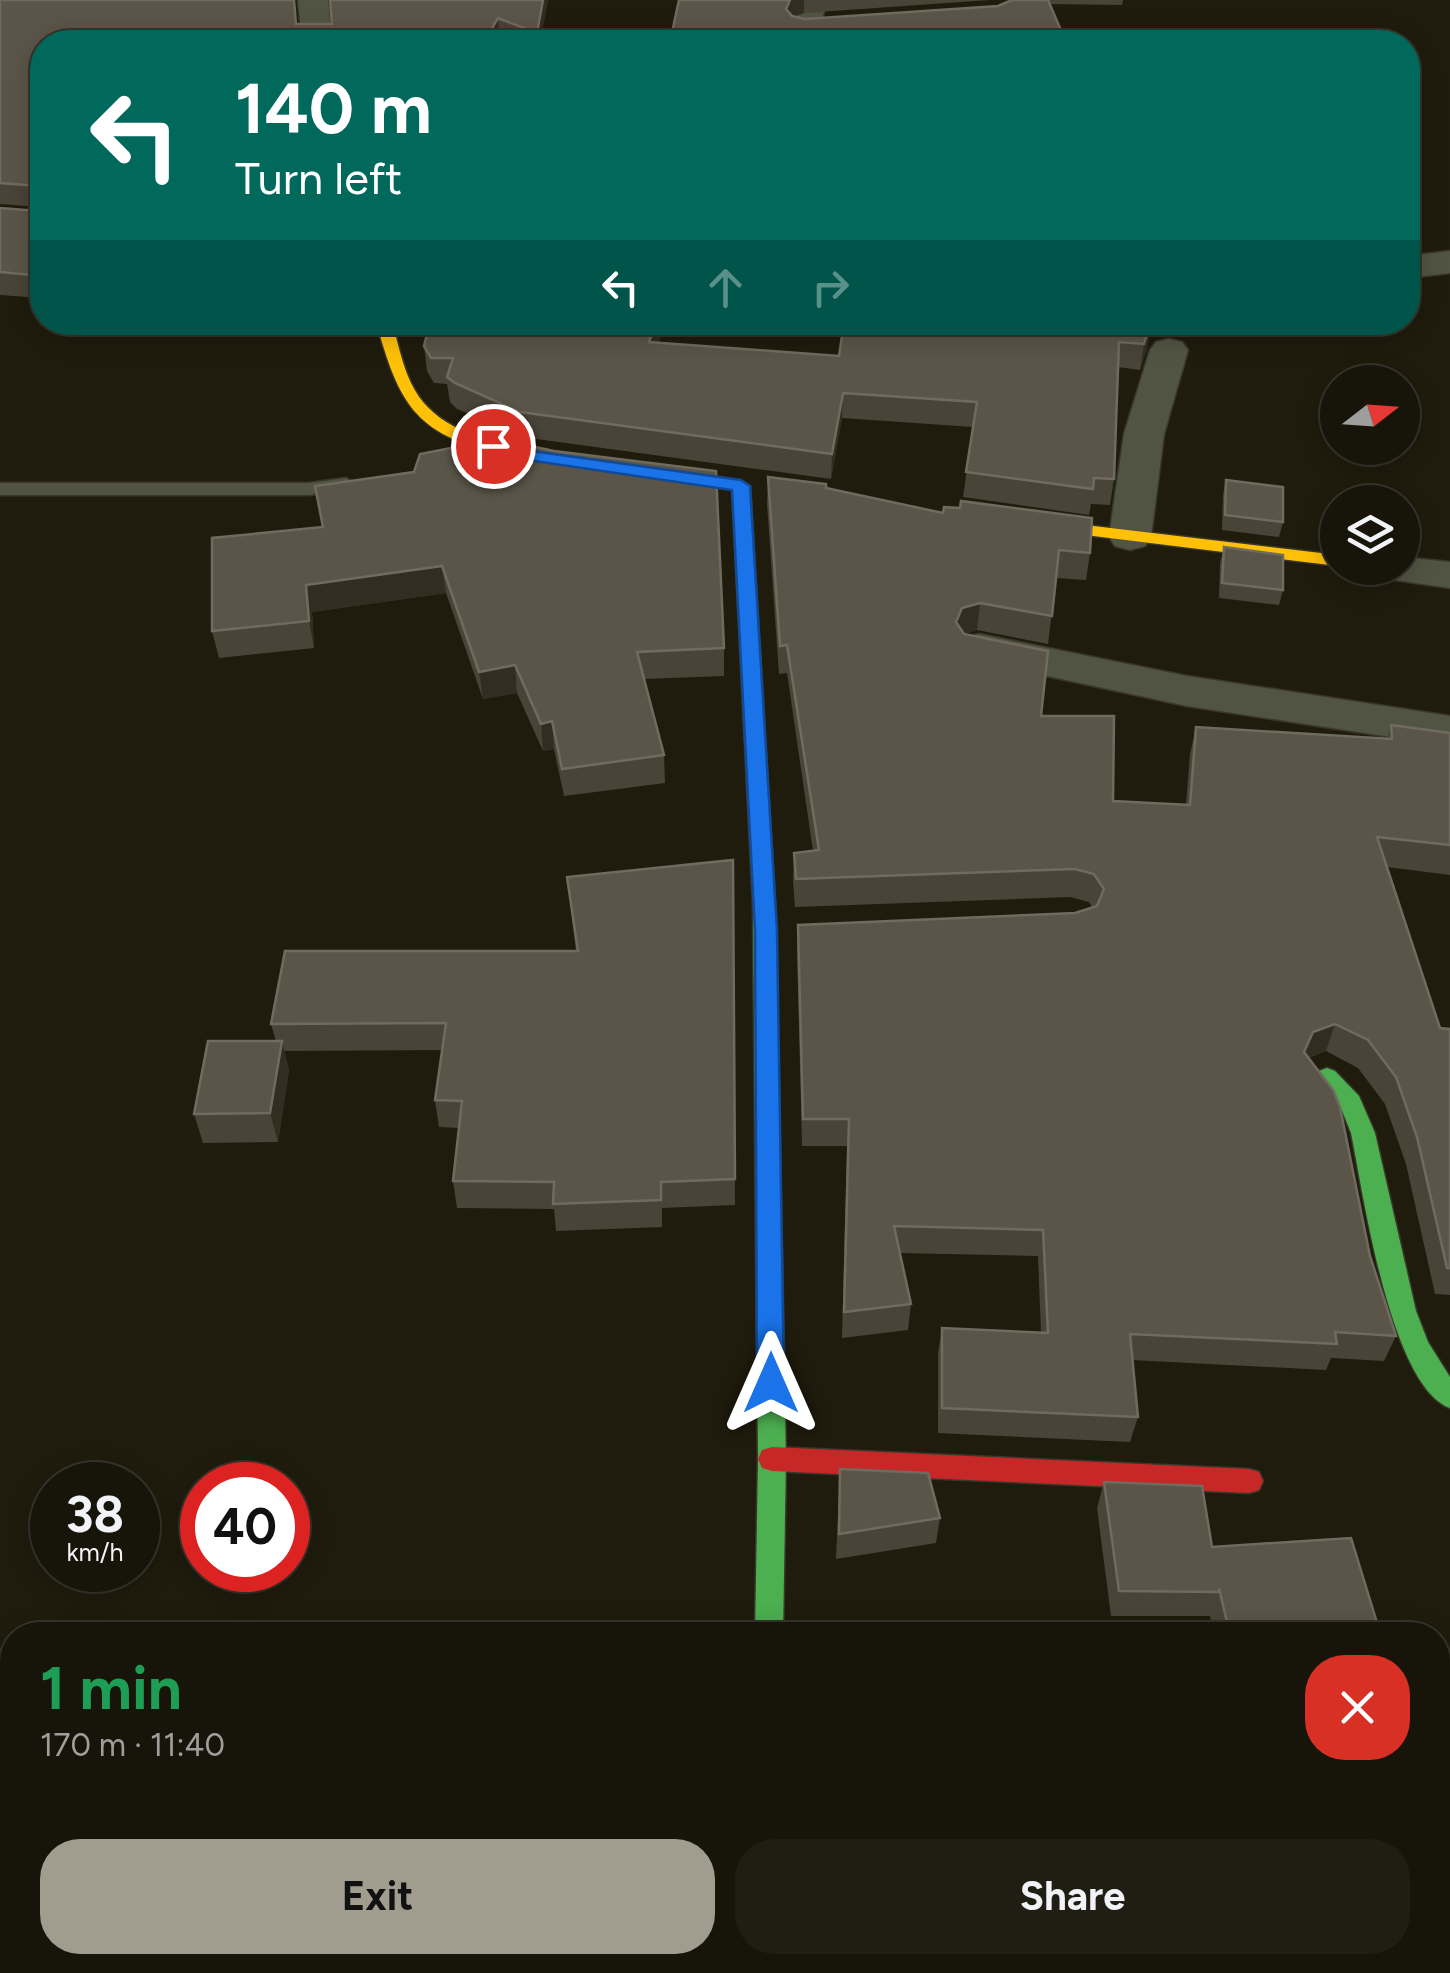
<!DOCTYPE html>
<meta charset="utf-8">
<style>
body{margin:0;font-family:Figtree,sans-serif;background:#201e13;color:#f1f3f6;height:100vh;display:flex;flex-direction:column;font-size:38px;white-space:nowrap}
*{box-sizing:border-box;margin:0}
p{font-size:32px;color:#9e9f9c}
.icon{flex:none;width:55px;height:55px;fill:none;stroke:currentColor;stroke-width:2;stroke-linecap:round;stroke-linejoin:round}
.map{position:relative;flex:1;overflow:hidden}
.drawer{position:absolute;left:0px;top:1622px;width:1450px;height:352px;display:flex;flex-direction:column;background:#17150a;border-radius:40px 40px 0 0;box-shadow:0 5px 25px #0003,0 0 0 2px #36342b}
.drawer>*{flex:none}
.guide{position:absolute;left:30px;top:30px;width:1390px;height:305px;border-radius:40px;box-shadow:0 5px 25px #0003,0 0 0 2px #36342b;background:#00695c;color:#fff;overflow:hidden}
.needle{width:65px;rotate:73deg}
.fabs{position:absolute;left:1320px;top:365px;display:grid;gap:20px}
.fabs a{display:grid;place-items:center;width:100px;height:100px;border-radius:50%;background:#17150a;box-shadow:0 5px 25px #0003,0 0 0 2px #36342b;font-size:50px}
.speed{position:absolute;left:30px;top:1462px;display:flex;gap:20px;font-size:50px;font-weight:700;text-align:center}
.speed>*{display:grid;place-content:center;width:130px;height:130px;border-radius:50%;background:#17150a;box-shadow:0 5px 25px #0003,0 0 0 2px #36342b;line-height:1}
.speed small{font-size:25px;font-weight:400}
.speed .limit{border:15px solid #d22;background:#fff;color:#111}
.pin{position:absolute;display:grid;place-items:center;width:85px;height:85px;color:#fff;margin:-42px;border:5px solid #fff;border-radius:50%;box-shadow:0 2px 10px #0007}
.me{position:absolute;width:110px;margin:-55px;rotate:0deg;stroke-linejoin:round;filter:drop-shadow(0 0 8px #0008)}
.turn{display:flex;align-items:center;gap:35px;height:210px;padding:0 40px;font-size:45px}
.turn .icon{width:130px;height:130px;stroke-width:2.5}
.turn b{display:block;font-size:70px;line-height:85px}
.lanes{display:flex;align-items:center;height:95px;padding:0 40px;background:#0003;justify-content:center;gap:50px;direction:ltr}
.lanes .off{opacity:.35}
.round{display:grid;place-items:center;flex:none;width:105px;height:105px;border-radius:40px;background:#201e13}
.overview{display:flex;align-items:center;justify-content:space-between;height:170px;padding:0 40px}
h1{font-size:60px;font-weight:700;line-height:75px;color:#1e9e55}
.primary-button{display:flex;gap:20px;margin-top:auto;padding:20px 40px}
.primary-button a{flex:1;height:115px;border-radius:40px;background:#a09d8e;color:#111;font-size:40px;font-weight:700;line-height:115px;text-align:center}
.primary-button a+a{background:#201e13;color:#f1f3f6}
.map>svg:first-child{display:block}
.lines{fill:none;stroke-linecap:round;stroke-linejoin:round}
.lane-casing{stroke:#39372a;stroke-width:3}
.street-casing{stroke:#39372a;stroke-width:3}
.fast-casing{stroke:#39372a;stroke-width:3}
.slow-casing{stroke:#39372a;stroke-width:3}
.jam-casing{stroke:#39372a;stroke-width:3}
.lane{fill:#525443;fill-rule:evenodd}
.street{fill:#525443;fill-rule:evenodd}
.fast{fill:#4caf50;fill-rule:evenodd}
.slow{fill:#ffc107;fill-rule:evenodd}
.jam{fill:#c62828;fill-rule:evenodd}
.wall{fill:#494438}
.shaded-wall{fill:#312d20}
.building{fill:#5a5548;stroke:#6f6b5e;stroke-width:2.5}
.route{fill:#1a73e8;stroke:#114b97;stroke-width:2.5}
</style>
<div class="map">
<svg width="1450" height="1973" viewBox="0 0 1450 1973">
<rect width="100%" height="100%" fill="#1f1c0d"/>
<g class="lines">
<defs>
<polygon id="lane" points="346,478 356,484 353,488 309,495 0,495 0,483 309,483"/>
<g id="street">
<polygon points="298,0 328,0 332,42 302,42"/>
<polygon points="798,0 828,0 814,42 784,42"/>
<polygon points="1450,251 1450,273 1408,278 1408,256"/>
<polygon points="1169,339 1182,342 1188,350 1164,434 1151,537 1145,546 1130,550 1115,546 1109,537 1124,434 1150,350 1156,342"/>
<polygon points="1402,557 1450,562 1450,588 1374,577 1368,568 1402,568"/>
<polygon points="979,634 1187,676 1450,716 1450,746 1187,706 963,658 957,648 963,638"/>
</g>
<g id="fast">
<polygon points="764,896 775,904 786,1459 783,1635 755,1635 758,1459 753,904"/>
<path d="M1327 1068 1335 1071 1359 1096 1375 1133 1416 1311 1428 1342 1450 1377V1408C1390 1386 1363 1191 1351 1133L1341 1108 1315 1077 1319 1071Z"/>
</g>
<g id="slow">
<path d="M376 322H392C398 343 402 364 411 383 438 440 509 443 562 455V463C543 466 519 458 500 454 414 434 399 403 376 322Z"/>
<polygon points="1018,517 1338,555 1338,566 1012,526 1009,522"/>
</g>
<g id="jam">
<polygon points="741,481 750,486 775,904 764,912 753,904 732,486"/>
<polygon points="772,1447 1249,1469 1259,1472 1263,1481 1259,1490 1249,1493 772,1471 762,1468 758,1459 762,1450"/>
</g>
</defs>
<use href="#lane" class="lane-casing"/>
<use href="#street" class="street-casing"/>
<use href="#fast" class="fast-casing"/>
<use href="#slow" class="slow-casing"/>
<use href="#jam" class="jam-casing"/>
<use href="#lane" class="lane"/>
<use href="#street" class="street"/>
<use href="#fast" class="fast"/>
<use href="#slow" class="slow"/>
<use href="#jam" class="jam"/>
</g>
<g class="wall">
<polygon points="0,0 298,24 332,24 548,0 540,42 511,42 499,38 497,42 42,42 42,298 0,295 0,208 39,211 39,207 0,204"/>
<polygon points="679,0 990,0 804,13 794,17 805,19 998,6 1012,0 1123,0 1122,5 1050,4 670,42"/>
<polygon points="430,322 666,322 658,343 839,356 1151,322 1147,348 1140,370 1118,367 1114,479 1110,505 1091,504 1089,515 963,497 973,427 842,418 831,479 522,437 457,409 450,402 447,384 434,383 427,371 424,346"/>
<polygon points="768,477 826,488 1090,553 1086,580 1056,578 1048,644 977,630 965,634 1041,716 1113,801 1186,805 1190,754 1196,727 1387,739 1391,725 1450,733 1450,875 1387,867 1440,1028 1450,1029 1450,1295 1435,1294 1406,1164 1385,1104 1358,1068 1326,1051 1308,1058 1396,1336 1384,1361 1331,1358 1326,1370 1132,1360 1138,1417 1130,1442 938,1433 938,1353 942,1328 1041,1332 1038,1256 900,1253 911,1304 908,1330 842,1338 847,1146 802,1146 797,952 798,925 1075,913 1092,907 1089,902 1070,897 795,907 793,881 794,853 813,851 787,673 779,674 767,504"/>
<polygon points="1226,480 1283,522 1279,537 1222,530 1223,495"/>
<polygon points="323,527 724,648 724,676 644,679 664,755 665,783 564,796 554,749 543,751 517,693 483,699 446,593 312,612 314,648 219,658 212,631"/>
<polygon points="1224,547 1283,590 1279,605 1219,598 1220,563"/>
<polygon points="733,860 735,1205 662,1208 662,1227 556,1231 554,1209 457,1208 453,1181 459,1128 439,1127 435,1100 442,1050 284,1051 289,1070 278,1142 203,1143 194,1114 276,1041 271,1024 576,951 567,877"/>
<polygon points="840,1469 940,1518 936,1543 836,1559"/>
<polygon points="1104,1482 1212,1547 1378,1626 1373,1635 1214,1635 1210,1616 1111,1616 1097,1508"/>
<polygon points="1439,1742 1450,1742 1450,1964 1446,1964 1438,1973 1275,1968 1274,1962 1438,1962 1438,1744"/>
</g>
<g class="shaded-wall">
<polygon points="543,0 548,0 540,42 538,42 537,33"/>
<polygon points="790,0 804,0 804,13 790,18 786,9"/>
<polygon points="498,18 499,38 497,42 484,42"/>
<polygon points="656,322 666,322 649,367 649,342"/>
<polygon points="1151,323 1147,348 1140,370 1144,344"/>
<polygon points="843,393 842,418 831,479 832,454"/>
<polygon points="442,566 446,593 312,612 314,648 309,621 306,585"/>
<polygon points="980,603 977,630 959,636 956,622 962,608"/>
<polygon points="515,665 517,693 483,699 479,672"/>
<polygon points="552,721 554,749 543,751 541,724"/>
<polygon points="1335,1024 1326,1051 1304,1059 1304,1052 1313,1032"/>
<polygon points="282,1041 289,1070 278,1142 270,1113"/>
</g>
<g class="building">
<polygon points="0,0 294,0 296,24 332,24 330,0 543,0 537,33 498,18 484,42 42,42 42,276 0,272 0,208 39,211 39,186 0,183"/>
<polygon points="679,0 790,0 786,9 792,16 805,19 998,6 1012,0 1048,0 1066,42 670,42"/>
<polygon points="430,322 656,322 649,342 839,356 844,322 1151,322 1144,344 1119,342 1114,479 1094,478 1093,489 966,472 977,402 843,393 832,454 520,412 455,383 447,377 453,358 431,358 424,346"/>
<polygon points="497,439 554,451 716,471 724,648 637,652 664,755 562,769 552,721 541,724 515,665 479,672 442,566 306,585 309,621 212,631 212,538 323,527 315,486 414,472 420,454"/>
<polygon points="768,477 826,484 826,488 943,513 944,507 960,508 961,501 1092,518 1090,553 1059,550 1052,616 980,603 962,608 956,622 964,634 1048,651 1041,716 1114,716 1113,801 1190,805 1196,727 1392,739 1391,725 1450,733 1450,845 1377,837 1440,1028 1450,1029 1450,1268 1447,1268 1417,1137 1396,1077 1368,1040 1335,1024 1313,1032 1304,1052 1333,1090 1340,1107 1370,1256 1396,1336 1335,1332 1337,1344 1130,1334 1138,1417 942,1408 942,1328 1048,1333 1043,1230 894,1226 911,1304 844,1312 849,1119 803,1119 798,925 1075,913 1097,906 1104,889 1094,874 1075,869 796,879 794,853 819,850 787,645 780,646"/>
<polygon points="1226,480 1283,487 1283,522 1225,515"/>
<polygon points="1224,547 1283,555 1283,590 1222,583"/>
<polygon points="733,860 735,1179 661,1182 661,1200 553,1204 554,1182 453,1181 462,1101 435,1100 446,1023 271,1024 285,951 578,951 567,877"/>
<polygon points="208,1041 282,1041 270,1113 194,1114"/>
<polygon points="840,1469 928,1473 940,1518 839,1534"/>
<polygon points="1104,1482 1202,1486 1212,1547 1351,1538 1378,1626 1310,1631 1311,1635 1230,1635 1219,1588 1220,1592 1119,1591"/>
<polygon points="1439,1742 1450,1742 1450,1784"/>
<polygon points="1438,1841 1450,1842 1450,1948 1438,1948"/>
</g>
<polygon class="route" points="493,440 517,449 741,480 750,486 777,931 784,1383 780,1392 771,1395 761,1392 757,1383 755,931 732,490 514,458 487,449 484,446"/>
</svg>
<div class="fabs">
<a><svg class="needle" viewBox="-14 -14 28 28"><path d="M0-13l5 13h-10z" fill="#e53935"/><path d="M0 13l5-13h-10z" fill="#9e9f9c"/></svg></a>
<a><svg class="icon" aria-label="layers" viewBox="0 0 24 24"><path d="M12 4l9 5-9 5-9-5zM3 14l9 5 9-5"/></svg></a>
</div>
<div class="speed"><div>38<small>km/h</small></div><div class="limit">40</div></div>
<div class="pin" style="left:493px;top:446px;background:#d93025"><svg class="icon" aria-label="arrive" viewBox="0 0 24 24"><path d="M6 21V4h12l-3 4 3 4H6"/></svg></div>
<svg class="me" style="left:771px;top:1383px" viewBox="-20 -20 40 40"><path d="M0-17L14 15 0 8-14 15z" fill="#1a73e8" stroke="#fff" stroke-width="4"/></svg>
<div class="guide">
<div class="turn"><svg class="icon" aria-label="left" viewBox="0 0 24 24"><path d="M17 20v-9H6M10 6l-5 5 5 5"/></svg><div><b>140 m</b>Turn left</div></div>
<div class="lanes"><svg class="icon" aria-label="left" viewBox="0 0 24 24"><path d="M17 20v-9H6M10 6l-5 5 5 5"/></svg><svg class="icon off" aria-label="ahead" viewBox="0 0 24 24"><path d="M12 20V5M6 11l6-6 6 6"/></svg><svg class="icon off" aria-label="right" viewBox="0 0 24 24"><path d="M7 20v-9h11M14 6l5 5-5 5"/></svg></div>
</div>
<section class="drawer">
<div class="overview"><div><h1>1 min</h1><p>170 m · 11:40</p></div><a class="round" style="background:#d93025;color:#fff"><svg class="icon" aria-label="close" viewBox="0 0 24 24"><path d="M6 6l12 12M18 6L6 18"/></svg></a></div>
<div class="primary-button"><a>Exit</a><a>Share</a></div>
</section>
</div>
